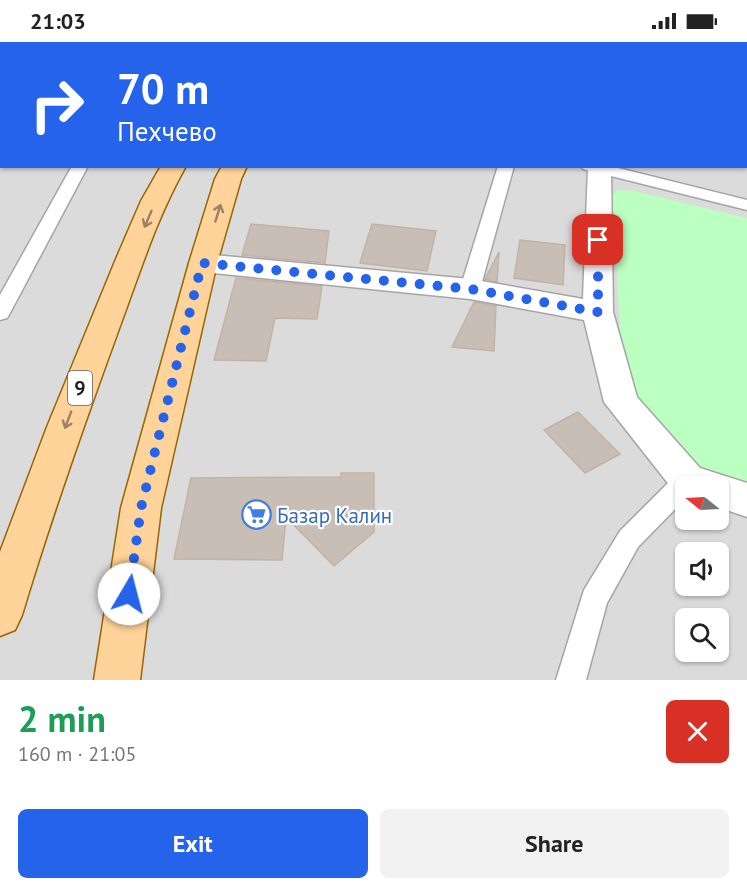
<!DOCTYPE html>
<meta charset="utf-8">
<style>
body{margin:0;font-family:"PT Sans",sans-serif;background:#f2f2f2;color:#222;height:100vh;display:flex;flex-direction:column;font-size:22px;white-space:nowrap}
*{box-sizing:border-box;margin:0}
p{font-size:20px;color:#767676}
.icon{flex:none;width:33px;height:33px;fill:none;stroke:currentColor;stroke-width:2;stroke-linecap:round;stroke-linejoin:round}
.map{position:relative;height:638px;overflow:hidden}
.drawer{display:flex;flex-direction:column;background:#fff;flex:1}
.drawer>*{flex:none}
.hud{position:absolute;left:0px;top:0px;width:747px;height:126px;box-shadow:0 2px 4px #0004;background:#2563eb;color:#fff;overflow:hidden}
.needle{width:39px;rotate:288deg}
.controls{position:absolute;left:675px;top:434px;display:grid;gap:12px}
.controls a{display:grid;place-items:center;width:54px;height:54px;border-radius:9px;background:#fff;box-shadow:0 2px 4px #0004;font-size:30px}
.pin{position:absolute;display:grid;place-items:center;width:51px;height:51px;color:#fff;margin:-26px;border-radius:12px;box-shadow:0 3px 9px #0006}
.me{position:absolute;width:66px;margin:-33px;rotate:8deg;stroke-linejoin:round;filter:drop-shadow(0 0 4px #0008)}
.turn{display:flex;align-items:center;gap:21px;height:126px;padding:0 18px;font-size:27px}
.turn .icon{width:78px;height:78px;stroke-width:2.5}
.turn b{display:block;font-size:42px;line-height:51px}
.round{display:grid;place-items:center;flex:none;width:63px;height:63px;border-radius:9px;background:#f2f2f2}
.overview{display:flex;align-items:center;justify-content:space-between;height:102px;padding:0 18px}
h1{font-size:36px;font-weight:700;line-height:45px;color:#1e9e55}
.cta{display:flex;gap:12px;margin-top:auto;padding:12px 18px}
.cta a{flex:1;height:69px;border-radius:9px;background:#2563eb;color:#fff;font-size:24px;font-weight:700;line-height:69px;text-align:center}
.cta a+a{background:#f2f2f2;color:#222}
.status{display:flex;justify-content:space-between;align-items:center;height:42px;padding:0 30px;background:#fff;direction:ltr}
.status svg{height:16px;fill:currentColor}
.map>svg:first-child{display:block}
.residential{fill:#dcdbdb;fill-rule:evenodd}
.park{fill:#bbffc1}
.building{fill:#c8beb6;stroke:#c3b2a4;stroke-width:1.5}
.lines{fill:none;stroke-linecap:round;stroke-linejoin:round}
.lane-casing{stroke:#a5a5a5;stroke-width:3}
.street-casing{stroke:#a5a5a5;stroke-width:3}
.primary-casing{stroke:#986600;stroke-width:3}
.lane{fill:#fff;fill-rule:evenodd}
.street{fill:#fff;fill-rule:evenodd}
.primary{fill:#ffd399;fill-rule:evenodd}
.oneway{stroke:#9a8262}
.route{stroke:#2563eb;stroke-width:10;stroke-dasharray:0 18}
.labels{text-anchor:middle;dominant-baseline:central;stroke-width:4.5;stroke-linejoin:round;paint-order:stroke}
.shield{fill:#fff;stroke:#626262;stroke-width:1.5}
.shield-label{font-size:20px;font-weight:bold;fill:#1e1e1e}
.shop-label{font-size:21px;fill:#366cbe;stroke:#fff;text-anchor:start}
</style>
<div class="status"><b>21:03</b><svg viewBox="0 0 49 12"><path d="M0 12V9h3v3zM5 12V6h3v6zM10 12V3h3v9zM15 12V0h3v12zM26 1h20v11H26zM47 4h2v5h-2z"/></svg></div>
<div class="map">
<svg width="747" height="638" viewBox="0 0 747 638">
<rect width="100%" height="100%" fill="#f0ece3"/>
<path class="residential" d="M0 0H747V638H0ZM2 2H746V124H2ZM686 444H718V477H686ZM686 510H718V543H686ZM686 576H718V609H686Z"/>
<polygon class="park" points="617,148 634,149 747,176 747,440 692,423 640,360 622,317 612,154"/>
<g class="building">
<polygon points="251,182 329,189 325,221 242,213"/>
<polygon points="372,182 436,189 427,229 360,221"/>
<polygon points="520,198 565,203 563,243 514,236"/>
<polygon points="499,210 497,240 485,237"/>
<polygon points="236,236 322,244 317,277 275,276 266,319 214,318"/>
<polygon points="474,260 496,264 494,309 452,305"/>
<polygon points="578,370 620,412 585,431 544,388"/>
<polygon points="341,431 374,431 374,490 334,524 286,475 282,518 174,517 191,436 341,435"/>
</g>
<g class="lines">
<defs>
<g id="lane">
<polygon points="152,0 164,0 151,2"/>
<polygon points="376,0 389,0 375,2"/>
<polygon points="490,0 502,0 489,2"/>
<polygon points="0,39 2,39 0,48"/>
<polygon points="72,124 88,124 10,271 7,276 0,278 0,253"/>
<polygon points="498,124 514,124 480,247 477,251 470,253 463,251 460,247"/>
<polygon points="581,124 610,124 747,158 747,168 583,127"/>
<polygon points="687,428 696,431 699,438 696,444 686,444 686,456 638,505 607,561 586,638 556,638 584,548 620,489 678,431"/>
</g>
<g id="street">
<polygon points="581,0 608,0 609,2 582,2"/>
<rect x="746" y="34" width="1" height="13"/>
<polygon points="588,124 610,124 611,127 613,270 637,355 700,426 747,441 747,475 718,465 718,444 686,444 686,453 674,449 604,360 584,278 470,257 203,230 193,227 189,221 193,215 203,212 470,237 583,257"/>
</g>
<g id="primary">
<polygon points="274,0 294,0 273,2"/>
<polygon points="322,0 342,0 321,2"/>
<path d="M161 124H186C157 175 140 230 120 284 85 380 51 476 22 573L15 588 0 594V510L47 385 116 217 141 159Z"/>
<polygon points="222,124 247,124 241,137 217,221 161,466 140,638 94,638 121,466 189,221 215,137"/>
</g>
</defs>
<use href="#lane" class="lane-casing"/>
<use href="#street" class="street-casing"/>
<use href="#primary" class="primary-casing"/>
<use href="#lane" class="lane"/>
<use href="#street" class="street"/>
<use href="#primary" class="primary"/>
</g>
<defs><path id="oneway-shaft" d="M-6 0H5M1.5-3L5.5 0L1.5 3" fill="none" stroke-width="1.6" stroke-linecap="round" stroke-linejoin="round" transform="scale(1.5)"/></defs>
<g class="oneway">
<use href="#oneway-shaft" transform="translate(218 171) rotate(-73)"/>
<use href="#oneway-shaft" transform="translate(148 177) rotate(113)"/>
<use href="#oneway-shaft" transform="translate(68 378) rotate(111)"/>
</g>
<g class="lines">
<polyline class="route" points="129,552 141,466 202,221 470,247 598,270 598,198"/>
</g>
<defs>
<symbol id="supermarket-ring" viewBox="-11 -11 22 22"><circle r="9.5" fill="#fff" stroke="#3f7fe0" stroke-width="1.5"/><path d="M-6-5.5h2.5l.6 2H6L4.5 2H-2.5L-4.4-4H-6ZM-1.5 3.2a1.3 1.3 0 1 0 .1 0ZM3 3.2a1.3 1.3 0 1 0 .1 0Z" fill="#3f7fe0"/></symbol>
</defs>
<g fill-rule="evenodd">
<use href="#supermarket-ring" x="240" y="456" width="33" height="33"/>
</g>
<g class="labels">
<rect class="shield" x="68" y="329" width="24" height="34" rx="4.5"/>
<g class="shield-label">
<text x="80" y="346">9</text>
</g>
<g class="shop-label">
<text x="277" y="473">Базар Калин</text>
</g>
</g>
</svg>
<div class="controls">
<a><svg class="needle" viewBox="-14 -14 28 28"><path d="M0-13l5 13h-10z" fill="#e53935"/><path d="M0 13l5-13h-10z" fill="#767676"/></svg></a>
<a><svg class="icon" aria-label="sound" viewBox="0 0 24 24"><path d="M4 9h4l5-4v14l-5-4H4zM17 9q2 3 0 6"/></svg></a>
<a><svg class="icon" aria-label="search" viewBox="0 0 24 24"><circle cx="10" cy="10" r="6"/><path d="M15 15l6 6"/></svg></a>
</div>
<div class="pin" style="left:598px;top:198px;background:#d93025"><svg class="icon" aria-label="arrive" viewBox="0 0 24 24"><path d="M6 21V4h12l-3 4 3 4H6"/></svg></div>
<svg class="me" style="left:129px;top:552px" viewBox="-20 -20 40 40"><circle r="19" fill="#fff"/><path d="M0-13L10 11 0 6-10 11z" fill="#2563eb"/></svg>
<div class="hud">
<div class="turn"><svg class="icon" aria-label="right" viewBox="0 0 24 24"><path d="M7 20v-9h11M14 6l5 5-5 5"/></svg><div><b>70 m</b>Пехчево</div></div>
</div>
</div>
<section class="drawer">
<div class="overview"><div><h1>2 min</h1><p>160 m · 21:05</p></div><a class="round" style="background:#d93025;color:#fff"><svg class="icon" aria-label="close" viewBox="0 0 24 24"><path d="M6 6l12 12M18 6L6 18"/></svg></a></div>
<div class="cta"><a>Exit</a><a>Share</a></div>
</section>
